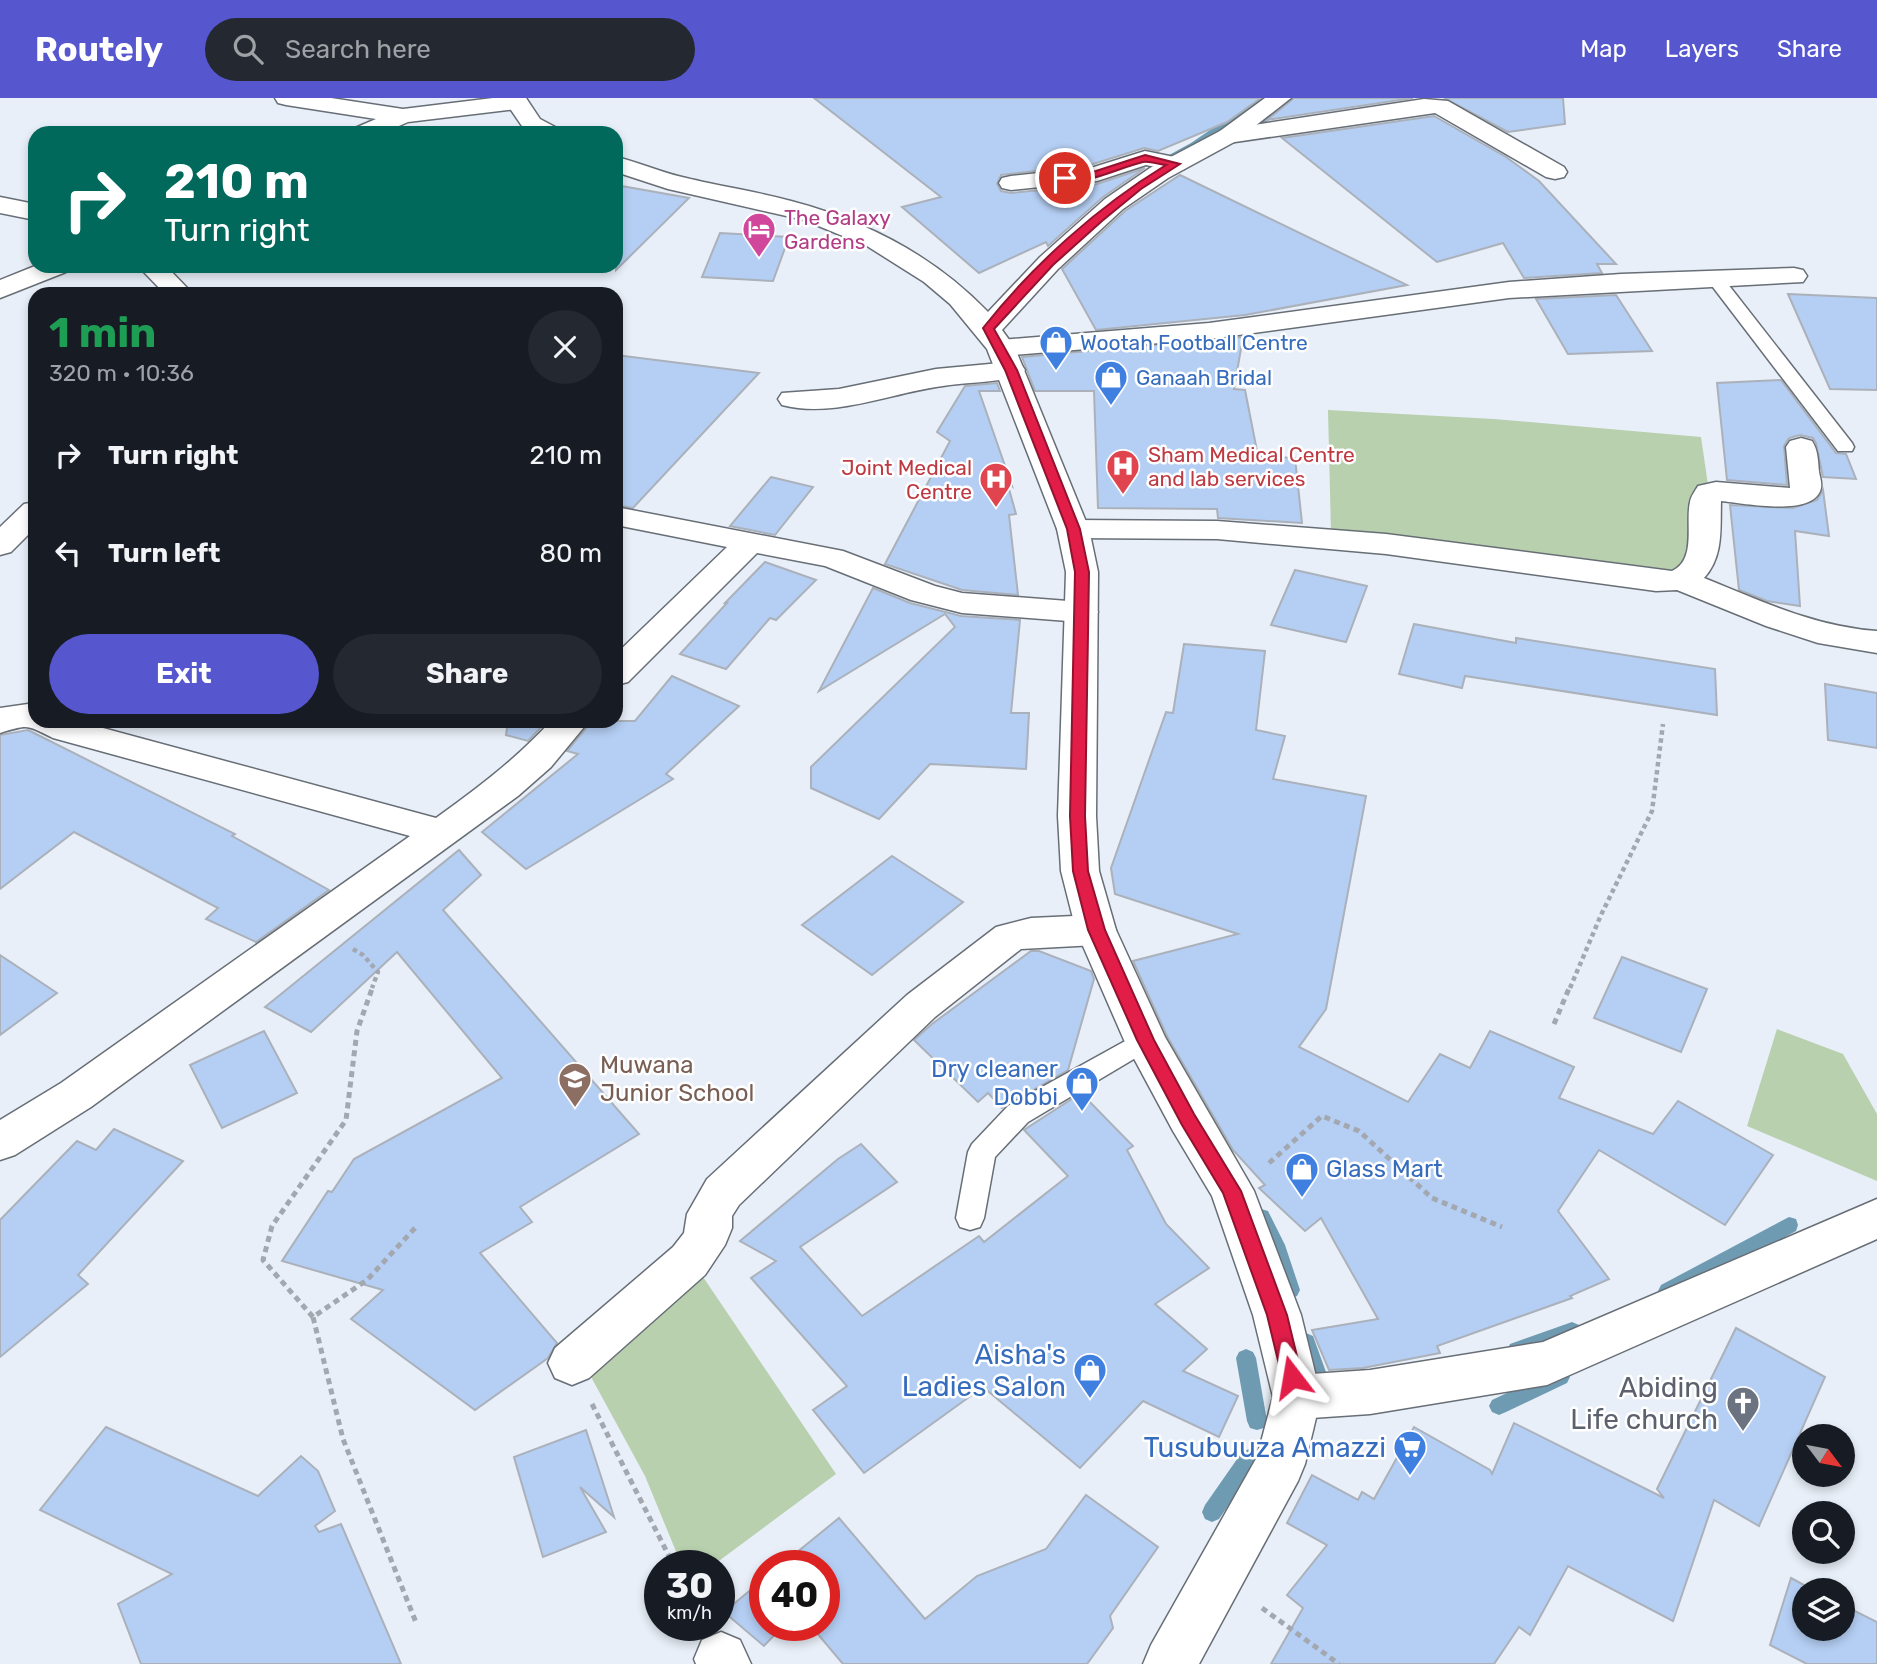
<!DOCTYPE html>
<meta charset="utf-8">
<style>
body{margin:0;font-family:Rubik,sans-serif;background:#242831;color:#f1f3f6;height:100vh;display:flex;flex-direction:column;font-size:26px;white-space:nowrap}
*{box-sizing:border-box;margin:0}
p{font-size:23px;color:#9ea1a6}
.icon{flex:none;width:38px;height:38px;fill:none;stroke:currentColor;stroke-width:2;stroke-linecap:round;stroke-linejoin:round}
.map{position:relative;flex:1;overflow:hidden}
.panel{position:absolute;left:28px;top:189px;width:595px;height:441px;display:flex;flex-direction:column;background:#171b24;border-radius:21px;box-shadow:0 4px 10px #0003}
.panel>*{flex:none}
.banner{position:absolute;left:28px;top:28px;width:595px;height:147px;border-radius:21px;box-shadow:0 4px 10px #0003;background:#00695c;color:#fff;overflow:hidden}
.needle{width:46px;rotate:122deg}
.fabs{position:absolute;left:1792px;top:1326px;display:grid;gap:14px}
.fabs a{display:grid;place-items:center;width:63px;height:63px;border-radius:50%;background:#171b24;box-shadow:0 4px 10px #0003;font-size:35px}
.speed{position:absolute;left:644px;top:1452px;display:flex;gap:14px;font-size:35px;font-weight:700;text-align:center}
.speed>*{display:grid;place-content:center;width:91px;height:91px;border-radius:50%;background:#171b24;box-shadow:0 4px 10px #0003;line-height:1}
.speed small{font-size:18px;font-weight:400}
.speed .limit{border:10px solid #d22;background:#fff;color:#111}
.pin{position:absolute;display:grid;place-items:center;width:60px;height:60px;color:#fff;margin:-30px;border:4px solid #fff;border-radius:50%;box-shadow:0 2px 7px #0007}
.me{position:absolute;width:77px;margin:-38px;rotate:346deg;stroke-linejoin:round;filter:drop-shadow(0 0 5px #0008)}
.turn{display:flex;align-items:center;gap:24px;height:147px;padding:0 21px;font-size:32px}
.turn .icon{width:91px;height:91px;stroke-width:2.5}
.turn b{display:block;font-size:49px;line-height:60px}
.round{display:grid;place-items:center;flex:none;width:74px;height:74px;border-radius:37px;background:#242831}
.headline{display:flex;align-items:center;justify-content:space-between;height:119px;padding:0 21px}
h1{font-size:42px;font-weight:700;line-height:52px;color:#1e9e55}
.primary-button{display:flex;gap:14px;margin-top:auto;padding:14px 21px}
.primary-button a{flex:1;height:80px;border-radius:42px;background:#5657cf;color:#fff;font-size:28px;font-weight:700;line-height:80px;text-align:center}
.primary-button a+a{background:#242831;color:#f1f3f6}
ul{padding:0;list-style:none}
li{display:flex;align-items:center;gap:21px;height:98px;padding:0 21px}
li div{flex:1}
li b{display:block;font-size:26px}
li em{font-style:normal}
header{display:flex;align-items:center;gap:42px;box-sizing:border-box;height:98px;padding:0 35px;background:#5657cf;color:#fff}
header strong{font-size:33px}
nav{display:flex;gap:38px;margin-inline-start:auto;font-size:24px}
.search{width:490px;height:63px;background:#242831;display:flex;align-items:center;gap:18px;box-sizing:border-box;padding:0 24px;border-radius:38px;color:#9ea1a6;font-size:26px}
.map>svg:first-child{display:block}
.green{fill:#b8d0ae}
.lines{fill:none;stroke-linecap:round;stroke-linejoin:round}
.stream{fill:#6f9bb2;fill-rule:evenodd}
.building{fill:#b5cff4;stroke:#abb1ba;stroke-width:2}
.lane-casing{stroke:#686e76;stroke-width:3}
.street-casing{stroke:#686e76;stroke-width:3}
.secondary-casing{stroke:#686e76;stroke-width:3}
.path-far1{stroke:#a3a8b0;stroke-width:4.5;stroke-dasharray:4.5 3.5;stroke-linecap:butt}
.path{stroke:#a3a8b0;stroke-width:5;stroke-dasharray:6 4.5;stroke-linecap:butt}
.lane{fill:#fff;fill-rule:evenodd}
.street{fill:#fff;fill-rule:evenodd}
.secondary{fill:#fff;fill-rule:evenodd}
.route{fill:#e11d48;stroke:#92132f;stroke-width:2}
.labels{text-anchor:middle;dominant-baseline:central;stroke-width:5;stroke-linejoin:round;paint-order:stroke}
.far-hotel-label{font-size:21px;fill:#b23c85;stroke:#fff;text-anchor:start}
.far-shop-label{font-size:21px;fill:#366cbe;stroke:#fff;text-anchor:start}
.far-health-label{font-size:21px;fill:#be3a42;stroke:#fff;text-anchor:start}
.education-label{font-size:24px;fill:#785e54;stroke:#fff;text-anchor:start}
.shop-label{font-size:24px;fill:#366cbe;stroke:#fff;text-anchor:end}
.near-shop-label{font-size:28px;fill:#366cbe;stroke:#fff;text-anchor:end}
.near-worship-label{font-size:28px;fill:#5b616d;stroke:#fff;text-anchor:end}
</style>
<header>
<strong>Routely</strong>
<div class="search"><svg class="icon" aria-label="search" viewBox="0 0 24 24"><circle cx="10" cy="10" r="6"/><path d="M15 15l6 6"/></svg>Search here</div>
<nav><a>Map</a><a>Layers</a><a>Share</a></nav>
</header>
<div class="map">
<svg width="1877" height="1566" viewBox="0 0 1877 1566">
<rect width="100%" height="100%" fill="#e8eff8"/>
<g class="green">
<polygon points="1328,312 1494,321 1701,339 1708,387 1690,454 1679,471 1654,476 1331,435"/>
<polygon points="1777,931 1843,956 1877,1016 1877,1083 1747,1028"/>
<polygon points="697,1170 836,1376 712,1468 682,1468 645,1378 584,1266"/>
</g>
<g class="lines">
<g class="stream">
<polygon points="1257,0 1268,0 1197,49 1158,70 1149,68 1191,45"/>
<polygon points="1287,0 1298,0 1261,28 1262,32 1250,31 1250,27"/>
<polygon points="1261,1111 1268,1113 1285,1147 1300,1192 1297,1198 1290,1200 1283,1198 1280,1192 1267,1148 1252,1119 1254,1113"/>
<polygon points="1789,1119 1796,1121 1798,1127 1796,1133 1675,1199 1668,1201 1661,1199 1658,1193 1661,1187"/>
<polygon points="1572,1224 1579,1227 1582,1233 1579,1239 1517,1261 1510,1258 1507,1252 1510,1246"/>
<polygon points="1306,1235 1313,1238 1326,1274 1340,1280 1343,1286 1340,1292 1333,1295 1311,1286 1296,1244 1299,1238"/>
<polygon points="1246,1251 1253,1254 1256,1260 1267,1323 1264,1330 1257,1332 1250,1330 1247,1323 1236,1260 1239,1254"/>
<polygon points="1560,1270 1567,1273 1570,1279 1567,1285 1506,1314 1499,1317 1492,1314 1489,1308 1492,1302"/>
<polygon points="1249,1351 1256,1354 1259,1361 1256,1368 1219,1421 1212,1424 1205,1421 1202,1414 1205,1407 1242,1354"/>
</g>
</g>
<g class="building">
<polygon points="814,0 1261,0 1227,24 1158,53 1144,50 1093,66 1001,77 997,86 1001,93 1011,95 1097,86 1145,70 1103,99 1048,148 1046,144 979,175 902,109 941,99"/>
<polygon points="1294,0 1413,0 1267,22"/>
<polygon points="1444,0 1563,0 1565,26 1508,34"/>
<polygon points="1434,18 1506,59 1539,83 1616,166 1597,166 1602,175 1524,180 1503,145 1437,164 1282,40"/>
<polygon points="1180,77 1407,187 1245,217 1096,232 1062,171 1125,113"/>
<polygon points="616,87 689,100 616,172"/>
<polygon points="720,135 789,139 773,183 702,179"/>
<polygon points="1788,196 1877,200 1877,292 1830,291"/>
<polygon points="1616,197 1652,253 1568,256 1536,201"/>
<polygon points="1243,239 1234,291 1245,292 1258,358 1295,360 1302,425 1218,420 1217,411 1098,410 1094,293 1035,293 1022,259"/>
<polygon points="616,257 759,275 633,410 616,407"/>
<polygon points="1781,282 1836,355 1846,356 1856,381 1823,379 1816,345 1813,340 1800,337 1789,340 1784,348 1787,387 1727,382 1717,285"/>
<polygon points="997,285 1000,293 979,293 1012,388 1007,384 1016,416 1009,417 1018,497 962,492 885,466 950,343 937,334 965,288"/>
<polygon points="771,379 813,389 775,437 730,428"/>
<polygon points="1823,392 1829,438 1795,433 1800,508 1767,503 1739,492 1730,407 1793,410 1817,402"/>
<polygon points="765,464 816,482 776,522 770,520 726,571 680,556 727,505 725,505"/>
<polygon points="1295,472 1367,488 1346,544 1271,527"/>
<polygon points="873,490 910,505 961,518 1020,522 1011,615 1029,615 1026,671 930,666 879,721 811,690 811,669 955,529 945,516 819,593"/>
<polygon points="1414,526 1516,545 1516,540 1715,571 1717,617 1465,578 1462,590 1399,576"/>
<polygon points="1184,546 1265,553 1256,632 1285,638 1273,681 1366,698 1326,911 1299,949 1408,1004 1440,956 1470,970 1490,933 1574,969 1559,1000 1653,1036 1678,1003 1773,1057 1725,1127 1599,1052 1558,1113 1609,1181 1570,1198 1572,1200 1437,1248 1440,1255 1363,1270 1329,1272 1312,1232 1378,1221 1321,1120 1305,1133 1259,1090 1265,1087 1233,1052 1167,938 1133,863 1238,836 1115,796 1111,770 1166,614 1173,615"/>
<polygon points="672,578 739,608 666,676 673,681 526,771 482,734 578,656 567,653 592,623 635,623"/>
<polygon points="1825,586 1877,595 1877,650 1828,642"/>
<polygon points="508,623 547,623 528,643 506,637"/>
<polygon points="28,632 235,736 232,738 329,792 256,844 206,821 218,810 74,734 0,791 0,637"/>
<polygon points="459,752 481,777 443,812 639,1036 520,1109 532,1124 480,1155 557,1245 548,1260 475,1312 351,1221 383,1192 282,1163 328,1093 332,1094 354,1061 502,980 397,854 311,934 265,909"/>
<polygon points="892,758 963,804 872,877 802,827"/>
<polygon points="1031,853 1039,853 1091,873 1094,881 1068,972 1002,1010 988,995 978,1004 914,942 932,926"/>
<polygon points="0,857 57,895 0,937"/>
<polygon points="1622,859 1707,891 1681,954 1594,920"/>
<polygon points="264,933 297,995 222,1030 190,967"/>
<polygon points="1081,995 1133,1048 1127,1052 1166,1126 1209,1170 1155,1206 1207,1251 1183,1273 1238,1298 1219,1339 1143,1303 1080,1370 983,1289 864,1375 813,1312 847,1288 751,1180 776,1163 740,1143 838,1061 861,1046 897,1084 800,1149 862,1218 979,1138 984,1144 1068,1078 1024,1032"/>
<polygon points="114,1031 183,1063 78,1177 88,1186 0,1259 0,1122 77,1043 96,1052"/>
<polygon points="1736,1230 1825,1279 1759,1428 1714,1402 1673,1523 1568,1468 1530,1537 1519,1529 1494,1566 1271,1566 1303,1510 1287,1497 1327,1447 1287,1425 1312,1377 1358,1402 1362,1394 1374,1401 1414,1329 1490,1372 1492,1376 1514,1325 1664,1400 1657,1391"/>
<polygon points="106,1329 258,1398 301,1358 318,1373 335,1413 315,1428 319,1434 341,1426 401,1566 141,1566 118,1506 172,1476 40,1412"/>
<polygon points="586,1332 614,1419 580,1389 606,1434 543,1459 514,1359"/>
<polygon points="1086,1397 1158,1449 1110,1518 1113,1530 1087,1566 843,1566 811,1528 824,1528 824,1468 780,1468 839,1420 925,1521 977,1478 1046,1451"/>
<polygon points="765,1480 765,1528 783,1528 764,1548 724,1514"/>
<polygon points="1791,1480 1815,1493 1804,1493 1804,1531 1843,1531 1843,1507 1877,1524 1877,1566 1807,1566 1770,1547"/>
</g>
<g class="lines">
<defs>
<g id="lane">
<polygon points="1714,175 1720,176 1852,345 1854,349 1852,353 1838,353 1706,180"/>
<polygon points="1145,932 1154,935 1158,942 1154,949 1028,1024 995,1059 984,1120 980,1129 970,1132 960,1129 956,1120 968,1054 972,1046 1008,1008"/>
</g>
<g id="street">
<polygon points="275,0 331,0 403,11 493,0 526,0 528,4 525,9 517,11 408,24 383,35 351,35 355,30 376,21 286,7 278,5"/>
<polygon points="1424,1 1448,3 1564,69 1567,74 1564,79 1555,81 1546,79 1435,15 1228,45 1220,43 1216,38 1220,33 1228,31"/>
<polygon points="1145,53 1184,61 1187,66 1184,71 1175,73 1146,67 1097,83 1011,92 1002,90 999,85 1002,80 1011,78 1094,69"/>
<polygon points="0,99 35,106 35,122 0,115"/>
<polygon points="35,168 70,168 66,174 0,200 0,182"/>
<polygon points="138,168 166,168 193,196 165,196"/>
<polygon points="1794,170 1803,172 1807,178 1803,184 1509,200 1209,241 1001,258 991,256 987,250 991,244 1001,242 1209,225 1509,184 1621,176"/>
<path d="M1011 264 1021 266 1025 272 1021 278C993 285 964 284 936 289 886 297 832 320 782 307L778 301 782 295 839 291 936 271Z"/>
<path d="M1801 340 1812 343C1818 352 1818 363 1819 374 1820 379 1822 385 1821 390 1815 420 1743 405 1721 403 1720 430 1724 458 1704 480 1761 503 1816 529 1877 533V555L1818 545 1766 528 1677 492 1656 493 1386 456 1217 441 1073 440 1062 438 1057 431 1062 424 1073 422 1217 423 1386 436 1672 473C1697 462 1685 425 1690 404 1691 398 1695 393 1698 388L1716 384 1790 390 1786 349 1790 343Z"/>
<polygon points="35,404 35,430 11,454 0,457 0,429 24,406"/>
<polygon points="616,409 843,453 935,488 962,495 1081,504 1093,507 1098,514 1093,521 1081,524 962,515 911,502 825,468 757,455 628,584 616,587 616,556 727,449 616,427"/>
<path d="M35 605V623H77L436 720C478 690 516 661 551 623H589L551 669 518 698 91 1009 15 1057 0 1062V1022L61 985 410 738 53 640C26 627 30 626 0 635V610Z"/>
<polygon points="1096,817 1110,822 1116,832 1110,842 1096,847 1021,851 935,919 739,1107 732,1118 732,1130 725,1147 705,1177 589,1280 572,1287 555,1280 548,1265 555,1250 673,1149 684,1135 687,1116 707,1081 907,897 996,829 1031,820"/>
<polygon points="1877,1101 1877,1141 1547,1287 1370,1316 1297,1321 1280,1315 1273,1299 1280,1283 1297,1277 1370,1272 1543,1244"/>
<polygon points="721,1534 740,1542 751,1566 696,1566 694,1561 702,1542"/>
</g>
<g id="secondary">
<polygon points="498,0 526,0 540,21 557,30 561,35 531,35 524,31 509,9"/>
<path d="M1265 0H1291L1236 43 1168 80 1123 111 1058 171 1002 232 1015 250 1089 431 1098 474 1096 718 1099 773 1116 832 1165 939 1254 1093 1301 1217 1321 1299 1305 1366 1298 1383 1199 1566H1143L1151 1547 1257 1359 1273 1299 1253 1217 1212 1098 1173 1033 1124 942 1076 832 1061 773 1058 718 1066 474 1057 431 987 251 950 206 924 184 867 148 804 122 668 91 616 74V59C638 64 660 74 682 79 718 88 755 93 791 103 867 123 934 158 988 214L1040 159 1105 101 1150 70 1220 33Z"/>
</g>
</defs>
<use href="#lane" class="lane-casing"/>
<use href="#street" class="street-casing"/>
<use href="#secondary" class="secondary-casing"/>
<g class="path-far1">
<polyline points="353,851 363,857 378,874 372,890"/>
<polyline points="1570,890 1601,817 1652,713 1663,626"/>
</g>
<g class="path">
<polyline points="1554,926 1570,888"/>
<polyline points="1269,1065 1322,1018 1359,1033 1432,1100 1502,1129"/>
<polyline points="415,1130 367,1182 313,1219 343,1341 417,1527"/>
<polyline points="313,1219 263,1162 272,1128 346,1022 357,933 373,888"/>
<polyline points="592,1306 674,1468"/>
<polyline points="1262,1510 1339,1566"/>
</g>
<use href="#lane" class="lane"/>
<use href="#street" class="street"/>
<use href="#secondary" class="secondary"/>
</g>
<path class="route" d="M1145 57 1180 66 1141 91 1102 123 1053 167 994 231 1017 272 1080 431 1089 474 1085 718 1088 773 1105 832 1154 942 1194 1016 1241 1093 1287 1217 1302 1279 1299 1285 1292 1288 1285 1285 1282 1279 1267 1217 1223 1095 1182 1027 1137 942 1088 832 1073 773 1070 718 1075 474 1067 431 1005 272 983 230C1033 167 1097 109 1166 67 1158 66 1150 63 1143 64 1123 68 1077 92 1060 80L1061 78 1096 73Z"/>
<defs>
<symbol id="hotel-pin" viewBox="-11 -11 22 30"><path d="M0 17L-7.5 6A9.5 9.5 0 1 1 7.5 6Z" fill="#d1479c" stroke="#fff"/><path d="M-6-4.5h1.5V1H6V5H4.5V3h-9V5H-6ZM-4 0a1.8 1.8 0 1 1 3.6 0ZM.5 0V-2.5h3Q6-2.5 6 0Z" fill="#fff"/></symbol>
<symbol id="shop-pin" viewBox="-11 -11 22 30"><path d="M0 17L-7.5 6A9.5 9.5 0 1 1 7.5 6Z" fill="#3f7fe0" stroke="#fff"/><path d="M-5-2.5h2.3a2.7 3.5 0 0 1 5.4 0H5L5.5 6h-11ZM-1.5-2.5h3a1.5 2.3 0 0 0-3 0Z" fill="#fff"/></symbol>
<symbol id="hospital-pin" viewBox="-11 -11 22 30"><path d="M0 17L-7.5 6A9.5 9.5 0 1 1 7.5 6Z" fill="#e0444e" stroke="#fff"/><path d="M-5-5h3v3.5h4V-5h3V5h-3V1.5h-4V5h-3Z" fill="#fff"/></symbol>
<symbol id="school-pin" viewBox="-11 -11 22 30"><path d="M0 17L-7.5 6A9.5 9.5 0 1 1 7.5 6Z" fill="#8d6e63" stroke="#fff"/><path d="M0-5L7-2L0 1L-7-2ZM-4 1L0 2.5L4 1V4Q0 6-4 4Z" fill="#fff"/></symbol>
<symbol id="church-pin" viewBox="-11 -11 22 30"><path d="M0 17L-7.5 6A9.5 9.5 0 1 1 7.5 6Z" fill="#6b7280" stroke="#fff"/><path d="M-1.2-6h2.4v3.5h3.3v2.4h-3.3V6h-2.4V-.1h-3.3v-2.4h3.3Z" fill="#fff"/></symbol>
<symbol id="supermarket-pin" viewBox="-11 -11 22 30"><path d="M0 17L-7.5 6A9.5 9.5 0 1 1 7.5 6Z" fill="#3f7fe0" stroke="#fff"/><path d="M-6-5.5h2.5l.6 2H6L4.5 2H-2.5L-4.4-4H-6ZM-1.5 3.2a1.3 1.3 0 1 0 .1 0ZM3 3.2a1.3 1.3 0 1 0 .1 0Z" fill="#fff"/></symbol>
</defs>
<g fill-rule="evenodd">
<use href="#hotel-pin" x="740" y="112" width="38" height="52"/>
<use href="#shop-pin" x="1037" y="225" width="38" height="52"/>
<use href="#shop-pin" x="1092" y="260" width="38" height="52"/>
<use href="#hospital-pin" x="1104" y="349" width="38" height="52"/>
<use href="#hospital-pin" x="977" y="362" width="38" height="52"/>
<use href="#school-pin" x="556" y="962" width="38" height="52"/>
<use href="#shop-pin" x="1063" y="966" width="38" height="52"/>
<use href="#shop-pin" x="1283" y="1052" width="38" height="52"/>
<use href="#shop-pin" x="1071" y="1253" width="38" height="52"/>
<use href="#church-pin" x="1724" y="1286" width="38" height="52"/>
<use href="#supermarket-pin" x="1391" y="1330" width="38" height="52"/>
</g>
<g class="labels">
<g class="far-hotel-label">
<text x="784" y="119">The Galaxy<tspan x="784" dy="24">Gardens</tspan></text>
</g>
<g class="far-shop-label">
<text x="1080" y="244">Wootah Football Centre</text>
<text x="1136" y="279">Ganaah Bridal</text>
</g>
<g class="far-health-label">
<text x="1148" y="356">Sham Medical Centre<tspan x="1148" dy="24">and lab services</tspan></text>
<text x="972" y="369" text-anchor="end">Joint Medical<tspan x="972" dy="24">Centre</tspan></text>
</g>
<g class="education-label">
<text x="600" y="967">Muwana<tspan x="600" dy="28">Junior School</tspan></text>
</g>
<g class="shop-label">
<text x="1058" y="971">Dry cleaner<tspan x="1058" dy="28">Dobbi</tspan></text>
<text x="1326" y="1071" text-anchor="start">Glass Mart</text>
</g>
<g class="near-shop-label">
<text x="1066" y="1256">Aisha's<tspan x="1066" dy="32">Ladies Salon</tspan></text>
<text x="1386" y="1349">Tusubuuza Amazzi</text>
</g>
<g class="near-worship-label">
<text x="1718" y="1289">Abiding<tspan x="1718" dy="32">Life church</tspan></text>
</g>
</g>
</svg>
<div class="fabs">
<a><svg class="needle" viewBox="-14 -14 28 28"><path d="M0-13l5 13h-10z" fill="#e53935"/><path d="M0 13l5-13h-10z" fill="#9ea1a6"/></svg></a>
<a><svg class="icon" aria-label="search" viewBox="0 0 24 24"><circle cx="10" cy="10" r="6"/><path d="M15 15l6 6"/></svg></a>
<a><svg class="icon" aria-label="layers" viewBox="0 0 24 24"><path d="M12 4l9 5-9 5-9-5zM3 14l9 5 9-5"/></svg></a>
</div>
<div class="speed"><div>30<small>km/h</small></div><div class="limit">40</div></div>
<div class="pin" style="left:1065px;top:80px;background:#d93025"><svg class="icon" aria-label="arrive" viewBox="0 0 24 24"><path d="M6 21V4h12l-3 4 3 4H6"/></svg></div>
<svg class="me" style="left:1292px;top:1279px" viewBox="-20 -20 40 40"><path d="M0-17L14 15 0 8-14 15z" fill="#e11d48" stroke="#fff" stroke-width="4"/></svg>
<div class="banner">
<div class="turn"><svg class="icon" aria-label="right" viewBox="0 0 24 24"><path d="M7 20v-9h11M14 6l5 5-5 5"/></svg><div><b>210 m</b>Turn right</div></div>
</div>
<section class="panel">
<div class="headline"><div><h1>1 min</h1><p>320 m · 10:36</p></div><a class="round"><svg class="icon" aria-label="close" viewBox="0 0 24 24"><path d="M6 6l12 12M18 6L6 18"/></svg></a></div>
<ul>
<li><svg class="icon" aria-label="right" viewBox="0 0 24 24"><path d="M7 20v-9h11M14 6l5 5-5 5"/></svg><div><b>Turn right</b></div><em>210 m</em></li>
<li><svg class="icon" aria-label="left" viewBox="0 0 24 24"><path d="M17 20v-9H6M10 6l-5 5 5 5"/></svg><div><b>Turn left</b></div><em>80 m</em></li>
</ul>
<div class="primary-button"><a>Exit</a><a>Share</a></div>
</section>
</div>
